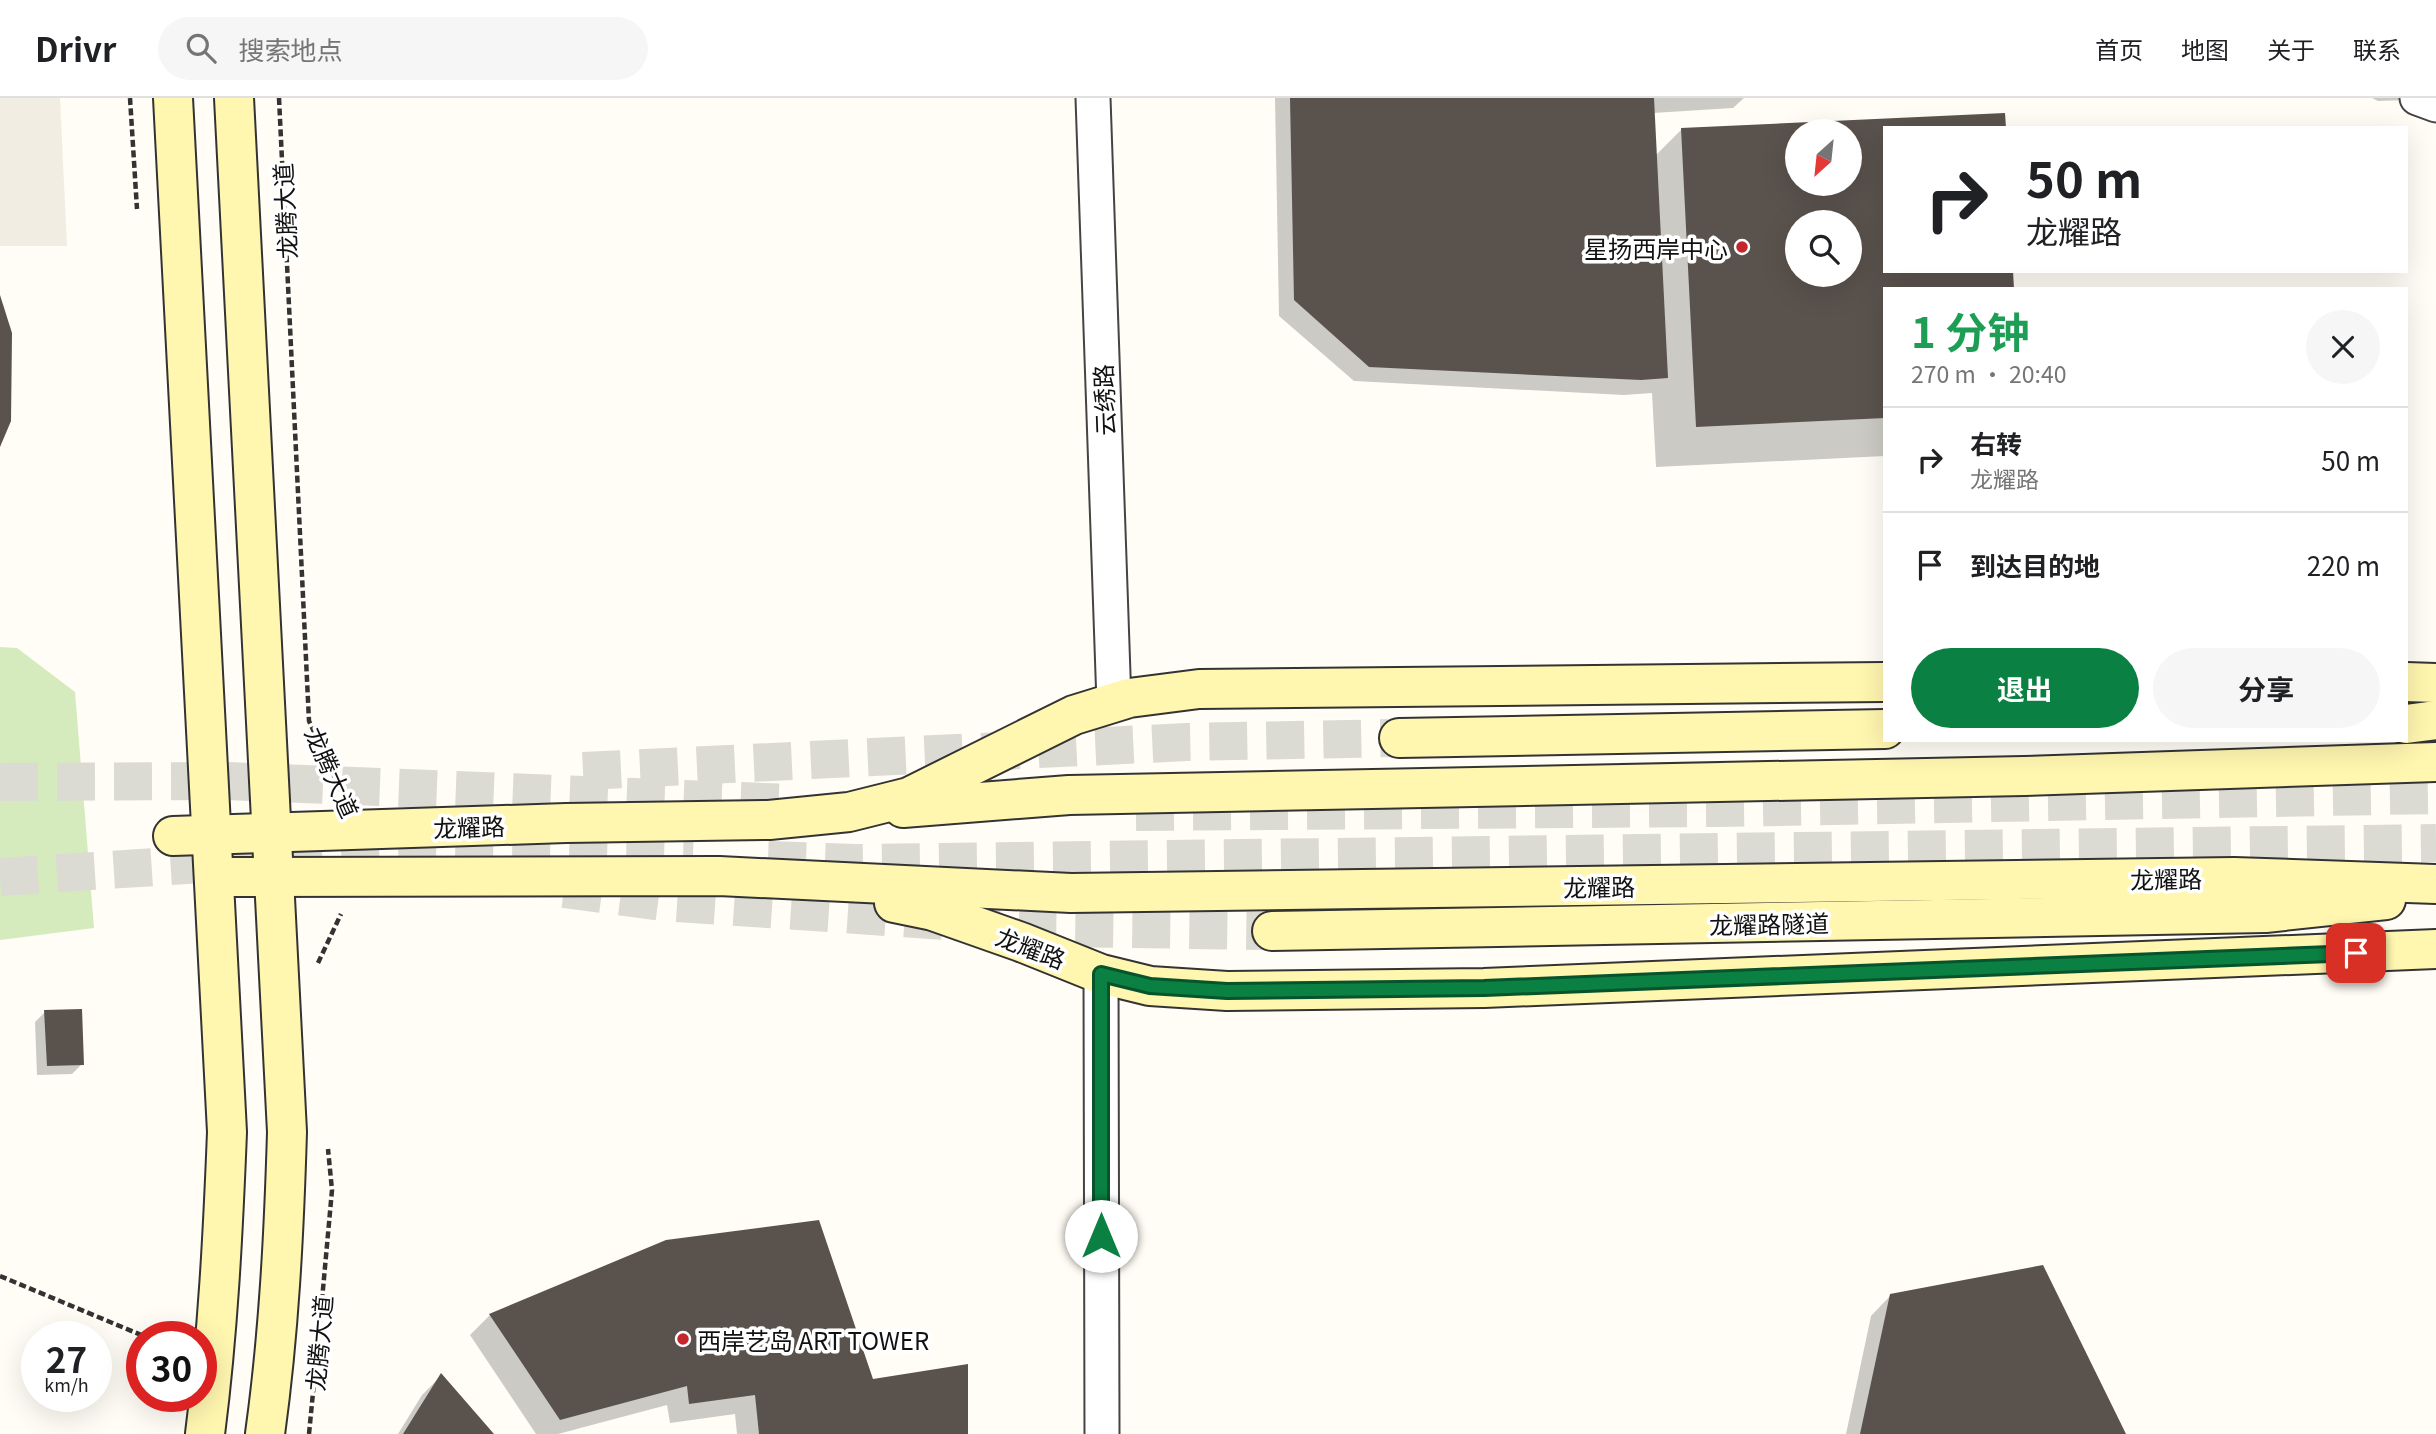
<!DOCTYPE html>
<html lang="zh">
<meta charset="utf-8">
<style>
body{margin:0;font-family:Georgia,"Noto Sans SC",serif;background:#f6f6f6;color:#202124;height:100vh;display:flex;flex-direction:column;font-size:26px;white-space:nowrap}
*{box-sizing:border-box;margin:0}
p{font-size:23px;color:#757577}
.icon{flex:none;width:38px;height:38px;fill:none;stroke:currentColor;stroke-width:2;stroke-linecap:round;stroke-linejoin:round}
.map{position:relative;flex:1;overflow:hidden}
.panel{position:absolute;left:1883px;top:189px;width:525px;height:455px;display:flex;flex-direction:column;background:#fff;border-radius:0px;box-shadow:0 7px 28px #0002}
.panel>*{flex:none}
.hud{position:absolute;left:1883px;top:28px;width:525px;height:147px;border-radius:0px;box-shadow:0 7px 28px #0002;background:#fff;color:#202124;overflow:hidden}
.needle{width:46px;rotate:207deg}
.tools{position:absolute;left:1785px;top:21px;display:grid;gap:14px}
.tools a{display:grid;place-items:center;width:77px;height:77px;border-radius:50%;background:#fff;box-shadow:0 7px 28px #0002;font-size:35px}
.speed{position:absolute;left:21px;top:1223px;display:flex;gap:14px;font-size:35px;font-weight:700;text-align:center}
.speed>*{display:grid;place-content:center;width:91px;height:91px;border-radius:50%;background:#fff;box-shadow:0 7px 28px #0002;line-height:1}
.speed small{font-size:18px;font-weight:400}
.speed .limit{border:10px solid #d22;background:#fff;color:#111}
.pin{position:absolute;display:grid;place-items:center;width:60px;height:60px;color:#fff;margin:-30px;border-radius:14px;box-shadow:0 4px 10px #0006}
.me{position:absolute;width:77px;margin:-38px;rotate:0deg;stroke-linejoin:round;filter:drop-shadow(0 0 5px #0008)}
.turn{display:flex;align-items:center;gap:24px;height:147px;padding:0 28px;font-size:32px}
.turn .icon{width:91px;height:91px;stroke-width:2.5}
.turn b{display:block;font-size:49px;line-height:60px}
.round{display:grid;place-items:center;flex:none;width:74px;height:74px;border-radius:37px;background:#f6f6f6}
.overview{display:flex;align-items:center;justify-content:space-between;height:119px;padding:0 28px}
h1{font-size:42px;font-weight:700;line-height:52px;color:#1e9e55}
.primary-button{display:flex;gap:14px;margin-top:auto;padding:14px 28px}
.primary-button a{flex:1;height:80px;border-radius:42px;background:#0b8043;color:#fff;font-size:28px;font-weight:700;line-height:80px;text-align:center}
.primary-button a+a{background:#f6f6f6;color:#202124}
ul{padding:0;list-style:none}
li{display:flex;align-items:center;gap:21px;height:105px;padding:0 28px;border-top:2px solid #e0e0e0}
li div{flex:1}
li b{display:block;font-size:26px}
li em{font-style:normal}
header{display:flex;align-items:center;gap:42px;box-sizing:border-box;height:98px;padding:0 35px;background:#fff;border-bottom:2px solid #e0e0e0}
header strong{font-size:33px}
nav{display:flex;gap:38px;margin-inline-start:auto;font-size:24px}
.search{width:490px;height:63px;background:#f6f6f6;display:flex;align-items:center;gap:18px;box-sizing:border-box;padding:0 24px;border-radius:38px;color:#757577;font-size:26px}
.map>svg:first-child{display:block}
.green{fill:#d5ebbd}
.plaza{fill:#f1ede2}
.shadow{fill:#0003;fill-rule:evenodd}
.building{fill:#5a524d;fill-rule:evenodd}
.lines{fill:none;stroke-linecap:round;stroke-linejoin:round}
.secondary-tunnel{stroke:#dbdad3;stroke-width:38;stroke-dasharray:38 19;stroke-linecap:butt}
.street-casing{stroke:#444;stroke-width:37}
.secondary-casing{stroke:#333;stroke-width:42}
.path{stroke:#333;stroke-width:4.5;stroke-dasharray:7 3.5;stroke-linecap:butt}
.street{stroke:#fff;stroke-width:33}
.secondary{stroke:#fff6b0;stroke-width:38}
.route-casing{stroke:#07532c;stroke-width:18}
.route{stroke:#0b8043;stroke-width:12}
.poi-dot{fill:#c4262e;stroke:#fff;stroke-width:2.5}
.labels{text-anchor:middle;dominant-baseline:central;stroke-width:7;stroke-linejoin:round;paint-order:stroke}
.street-label{font-size:24px;fill:#111;stroke:#fff}
.poi-label{font-size:24px;fill:#111;stroke:#fff;text-anchor:end}
</style>
<header>
<strong>Drivr</strong>
<div class="search"><svg class="icon" aria-label="search" viewBox="0 0 24 24"><circle cx="10" cy="10" r="6"/><path d="M15 15l6 6"/></svg>搜索地点</div>
<nav><a>首页</a><a>地图</a><a>关于</a><a>联系</a></nav>
</header>
<div class="map">
<svg width="2436" height="1336" viewBox="0 0 2436 1336">
<rect width="100%" height="100%" fill="#fffdf5"/>
<polygon class="green" points="0,549 17,550 75,594 94,830 0,842"/>
<polygon class="plaza" points="0,0 60,0 67,148 0,148"/>
<g class="shadow">
<path d="M1275 0H1744L1733 10 1653 15 1655 58 1682 31 1885 30V358L1656 369 1652 295 1624 297 1354 283 1279 218ZM1797 33H1850V86H1797ZM1797 124H1850V177H1797Z"/>
<polygon points="2372,0 2436,0 2436,1 2378,3"/>
<polygon points="45,914 82,966 72,976 37,977 35,924"/>
<polygon points="666,1143 872,1283 966,1336 737,1336 735,1316 670,1325 667,1307 558,1336 536,1336 470,1237 490,1217"/>
<polygon points="1891,1197 2124,1336 1846,1336 1871,1218"/>
<polygon points="441,1278 492,1336 398,1336 422,1297"/>
</g>
<g class="building">
<polygon points="1290,0 1654,0 1668,280 1641,282 1369,269 1294,202"/>
<path d="M2005 15 2006 30H1885V173H2013L2014 191H1885V320L1696 329 1681 30ZM1797 33H1850V86H1797ZM1797 124H1850V177H1797Z"/>
<polygon points="0,197 12,235 11,323 0,349"/>
<polygon points="82,911 84,967 47,968 44,912"/>
<polygon points="819,1122 873,1281 968,1266 968,1336 759,1336 755,1297 689,1306 687,1288 560,1322 489,1216 666,1142"/>
<polygon points="2043,1167 2126,1336 1860,1336 1890,1196"/>
<polygon points="441,1275 494,1336 403,1336"/>
</g>
<g class="lines">
<g class="secondary-tunnel">
<polyline points="583,673 1187,644 1399,640"/>
<polyline points="0,684 226,683 789,705"/>
<polyline points="1136,714 1721,710 2436,697"/>
<polyline points="768,762 855,765 2436,745"/>
<polyline points="0,779 401,753 693,760"/>
<polyline points="564,791 663,804 1051,830 1272,833"/>
</g>
<defs>
<g id="street">
<polyline points="1093,0 1114,605"/>
<polyline points="2417,0 2436,7"/>
<polyline points="1101,876 1102,1336"/>
</g>
<g id="secondary">
<path d="M173 0 227 1034C223 1135 218 1235 205 1336"/>
<path d="M234 0 287 1034C284 1135 279 1235 265 1336"/>
<polyline points="2406,584 2436,585"/>
<polyline points="2406,626 2436,622"/>
<polyline points="1399,640 1885,631"/>
<polyline points="903,710 1069,697 2024,678 2436,664"/>
<polyline points="173,738 566,725 769,722 849,714 909,699 1074,617 1129,600 1199,591 1885,584"/>
<polyline points="214,779 719,778 1071,795 2234,779 2436,786"/>
<polyline points="894,805 933,813 1021,844 1101,876 1150,888 1227,893 1484,890 2436,851"/>
<polyline points="1272,833 2265,815 2386,802"/>
</g>
</defs>
<use href="#street" class="street-casing"/>
<use href="#secondary" class="secondary-casing"/>
<g class="path">
<polyline points="130,0 137,111"/>
<polyline points="279,0 309,623 341,693"/>
<polyline points="318,865 341,816"/>
<polyline points="0,1178 146,1239"/>
<polyline points="320,1224 332,1092 328,1051"/>
<polyline points="309,1336 315,1274"/>
</g>
<use href="#street" class="street"/>
<use href="#secondary" class="secondary"/>
</g>
<g class="lines">
<defs>
<polyline id="route" points="1101,1138 1101,876 1150,888 1227,893 1484,890 2356,855"/>
</defs>
<use href="#route" class="route-casing"/>
<use href="#route" class="route"/>
</g>
<g class="poi-dot">
<circle cx="1742" cy="149" r="7"/>
<circle cx="683" cy="1241" r="7"/>
</g>
<g class="labels">
<g class="street-label">
<text transform="translate(284 113) rotate(-93)">龙腾大道</text>
<text transform="translate(1103 302) rotate(-92)">云绣路</text>
<text transform="translate(333 674) rotate(66)">龙腾大道</text>
<text transform="translate(469 728) rotate(-2)">龙耀路</text>
<text transform="translate(2166 780) rotate(-1)">龙耀路</text>
<text transform="translate(1599 788) rotate(-1)">龙耀路</text>
<text transform="translate(1769 825) rotate(-1)">龙耀路隧道</text>
<text transform="translate(1031 849) rotate(21)">龙耀路</text>
<text transform="translate(318 1245) rotate(-85)">龙腾大道</text>
</g>
<g class="poi-label">
<text x="1728" y="149">星扬西岸中心</text>
<text x="697" y="1241" text-anchor="start">西岸艺岛 ART TOWER</text>
</g>
</g>
</svg>
<div class="tools">
<a><svg class="needle" viewBox="-14 -14 28 28"><path d="M0-13l5 13h-10z" fill="#e53935"/><path d="M0 13l5-13h-10z" fill="#757577"/></svg></a>
<a><svg class="icon" aria-label="search" viewBox="0 0 24 24"><circle cx="10" cy="10" r="6"/><path d="M15 15l6 6"/></svg></a>
</div>
<div class="speed"><div>27<small>km/h</small></div><div class="limit">30</div></div>
<div class="pin" style="left:2356px;top:855px;background:#d93025"><svg class="icon" aria-label="arrive" viewBox="0 0 24 24"><path d="M6 21V4h12l-3 4 3 4H6"/></svg></div>
<svg class="me" style="left:1101px;top:1138px" viewBox="-20 -20 40 40"><circle r="19" fill="#fff"/><path d="M0-13L10 11 0 6-10 11z" fill="#0b8043"/></svg>
<div class="hud">
<div class="turn"><svg class="icon" aria-label="right" viewBox="0 0 24 24"><path d="M7 20v-9h11M14 6l5 5-5 5"/></svg><div><b>50 m</b>龙耀路</div></div>
</div>
<section class="panel">
<div class="overview"><div><h1>1 分钟</h1><p>270 m · 20:40</p></div><a class="round"><svg class="icon" aria-label="close" viewBox="0 0 24 24"><path d="M6 6l12 12M18 6L6 18"/></svg></a></div>
<ul>
<li><svg class="icon" aria-label="right" viewBox="0 0 24 24"><path d="M7 20v-9h11M14 6l5 5-5 5"/></svg><div><b>右转</b><p>龙耀路</p></div><em>50 m</em></li>
<li><svg class="icon" aria-label="arrive" viewBox="0 0 24 24"><path d="M6 21V4h12l-3 4 3 4H6"/></svg><div><b>到达目的地</b></div><em>220 m</em></li>
</ul>
<div class="primary-button"><a>退出</a><a>分享</a></div>
</section>
</div>
